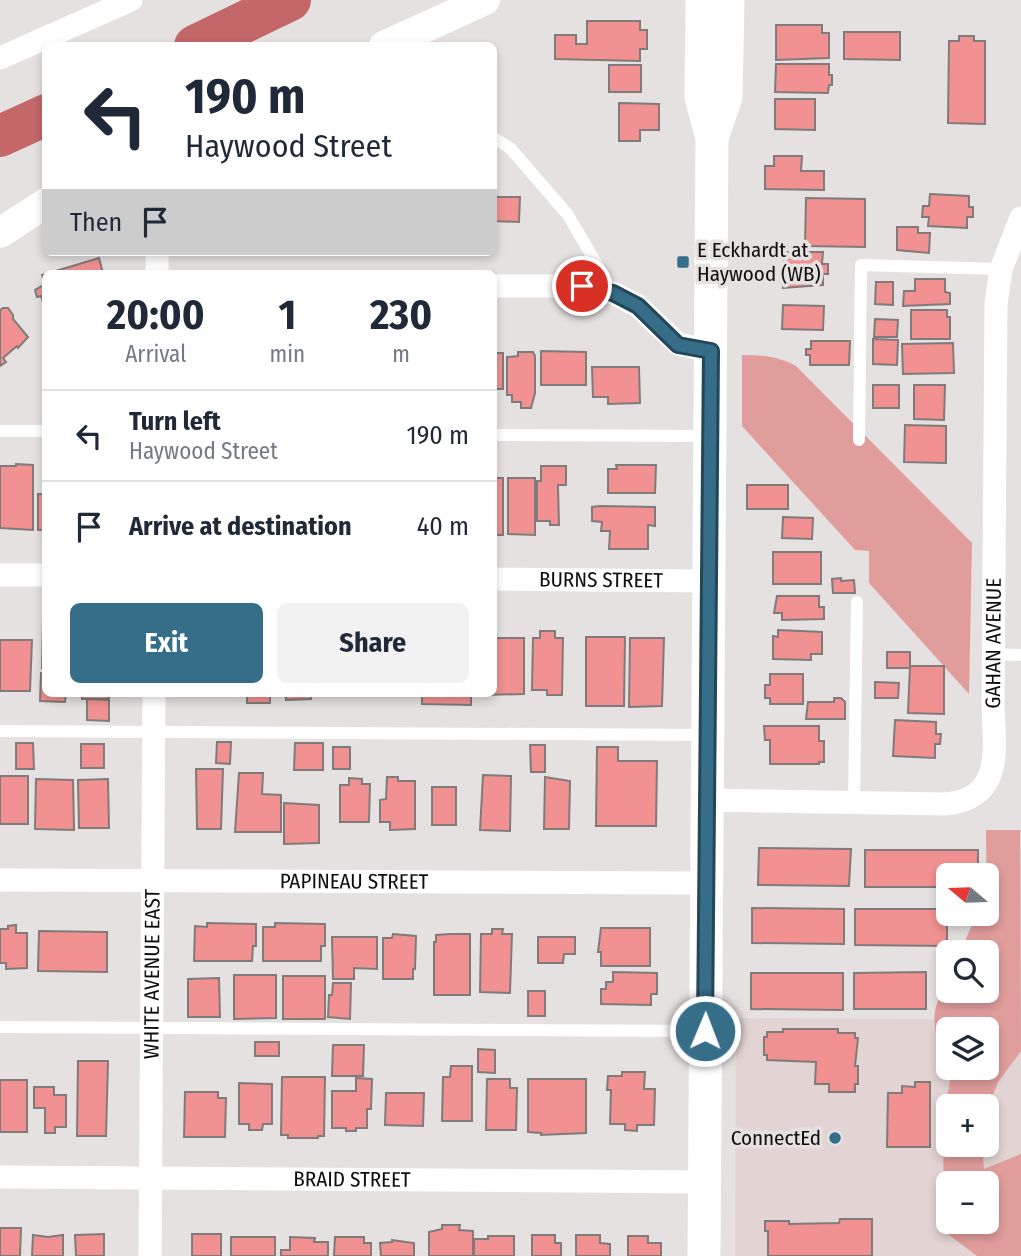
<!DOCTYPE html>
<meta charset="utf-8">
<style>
body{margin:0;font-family:"Fira Sans Condensed",sans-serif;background:#f2f2f3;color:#1f2937;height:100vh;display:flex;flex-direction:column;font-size:26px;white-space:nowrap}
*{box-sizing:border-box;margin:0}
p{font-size:23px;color:#747a83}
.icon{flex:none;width:38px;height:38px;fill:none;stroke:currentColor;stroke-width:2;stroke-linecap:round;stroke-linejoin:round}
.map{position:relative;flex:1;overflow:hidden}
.details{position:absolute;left:42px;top:270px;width:455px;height:427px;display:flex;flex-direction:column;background:#fff;border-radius:10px;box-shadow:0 4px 10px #0003}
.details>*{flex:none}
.guide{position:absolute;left:42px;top:42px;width:455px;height:214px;border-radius:10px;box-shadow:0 4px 10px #0003;background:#fff;color:#1f2937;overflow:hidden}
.needle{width:46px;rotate:289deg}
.buttons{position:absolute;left:936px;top:863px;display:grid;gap:14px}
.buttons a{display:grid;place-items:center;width:63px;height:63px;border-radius:10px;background:#fff;box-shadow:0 4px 10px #0003;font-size:35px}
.pin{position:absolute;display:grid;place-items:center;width:60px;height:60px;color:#fff;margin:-30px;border:4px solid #fff;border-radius:50%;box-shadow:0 2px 7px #0007}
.me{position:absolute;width:77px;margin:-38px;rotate:1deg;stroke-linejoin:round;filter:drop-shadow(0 0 5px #0008)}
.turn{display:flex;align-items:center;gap:24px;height:147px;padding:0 28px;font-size:32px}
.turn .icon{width:91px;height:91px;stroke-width:2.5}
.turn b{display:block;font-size:49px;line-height:60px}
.then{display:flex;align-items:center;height:66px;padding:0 28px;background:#0003;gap:14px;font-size:26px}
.eta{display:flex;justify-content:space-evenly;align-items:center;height:119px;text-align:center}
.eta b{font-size:42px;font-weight:700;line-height:49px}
.button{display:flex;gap:14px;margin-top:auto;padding:14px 28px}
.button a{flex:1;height:80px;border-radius:10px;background:#366d88;color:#fff;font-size:28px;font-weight:700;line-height:80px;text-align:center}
.button a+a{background:#f2f2f3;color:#1f2937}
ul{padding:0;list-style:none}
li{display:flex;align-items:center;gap:21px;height:91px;padding:0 28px;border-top:2px solid #e0e1e3}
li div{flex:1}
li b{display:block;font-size:26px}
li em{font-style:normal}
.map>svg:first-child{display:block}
.built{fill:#e2d4d3;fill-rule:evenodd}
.green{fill:#e09d9c;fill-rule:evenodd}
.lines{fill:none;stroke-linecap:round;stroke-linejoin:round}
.river{stroke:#c36768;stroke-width:42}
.building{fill:#f29191;stroke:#807b7a;stroke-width:2}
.service{stroke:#fff;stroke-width:12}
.minor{stroke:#fff;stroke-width:23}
.tertiary{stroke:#fff;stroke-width:30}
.secondary{stroke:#fff;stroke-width:33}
.route-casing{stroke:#234758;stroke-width:18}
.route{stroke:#366d88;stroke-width:12}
.poi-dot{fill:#366d88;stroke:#e6e1e1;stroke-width:2.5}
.labels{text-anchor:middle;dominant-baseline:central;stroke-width:7;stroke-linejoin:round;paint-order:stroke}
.poi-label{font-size:21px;fill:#0f0d0d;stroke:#e6e1e1;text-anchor:start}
.street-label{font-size:21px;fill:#0f0d0d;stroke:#e6e1e1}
</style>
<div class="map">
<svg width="1021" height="1256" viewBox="0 0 1021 1256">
<rect width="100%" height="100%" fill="#e6e1e1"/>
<path class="built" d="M986 830H1021V1256H735L736 1018 935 1019V1011L948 980V990H987V952H960L977 914H987ZM948 1029H987V1068H948ZM948 1106H987V1144H948ZM948 1183H987V1222H948Z"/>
<g class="green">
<path d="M742 355C762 355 778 356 796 366L972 543 969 694 869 583V551L855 550 742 426Z"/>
<path d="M986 830H1020L1021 1051 998 1082 987 1110V1106H948V1144L982 1145 984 1169 1021 1154V1256H977L937 1226 944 1216C944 1168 940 1120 952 1073 941 1067 932 1024 935 1011 937 1000 944 989 948 980V990H987V952H960L977 914H987ZM987 1029V1068H948V1029ZM987 1183V1222H948V1183Z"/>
</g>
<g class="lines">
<g class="river">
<polyline points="195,46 290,0"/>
<polyline points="0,136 46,115"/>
</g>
</g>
<g class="building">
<polygon points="587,21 640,21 640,30 647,30 647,49 640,49 640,61 555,59 555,35 576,35 576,44 587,44"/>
<polygon points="776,25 822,25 822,33 829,33 829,58 776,60"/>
<polygon points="844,32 900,32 900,60 844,59"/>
<polygon points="959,36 974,36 974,41 985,41 985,124 948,123 949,41 959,41"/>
<polygon points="776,64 829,64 829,75 832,75 832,85 829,85 828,93 775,92"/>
<rect x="609" y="65" width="32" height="27"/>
<polygon points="775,99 815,99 815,130 775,129"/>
<polygon points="619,103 659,104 659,130 640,130 640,141 619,141"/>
<polygon points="774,156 802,156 801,171 824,171 824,190 765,189 765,166 774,166"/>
<polygon points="930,194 969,196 969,207 973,207 973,217 967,217 967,228 928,226 929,217 922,217 923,206 929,206"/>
<polygon points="494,197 520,197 519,222 494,221"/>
<polygon points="806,198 865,199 865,247 805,246"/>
<polygon points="897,227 918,227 918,233 930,233 929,253 897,250"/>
<polygon points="784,252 823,252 822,264 828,264 828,274 823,274 823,285 783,288"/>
<polygon points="99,258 103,273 49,273"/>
<polygon points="46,274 46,305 44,305 41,296 37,297 35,290 45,284 42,275"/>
<polygon points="915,279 945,279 945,292 950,293 950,304 903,306 904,291 915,291"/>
<polygon points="876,282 893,282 893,305 875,304"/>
<polygon points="783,305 824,306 823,330 782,329"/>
<polygon points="3,308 8,308 13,315 13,319 28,337 18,348 17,346 3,358 6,362 0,366 0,310"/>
<polygon points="911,310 947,310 947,317 950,317 950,339 911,339"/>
<polygon points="875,319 898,320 897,337 874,337"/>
<polygon points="873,339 898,340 897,365 873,364"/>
<polygon points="811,341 850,341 849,365 810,365 810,355 806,355 806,349 811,349"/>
<polygon points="953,343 954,373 903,374 902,344"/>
<polygon points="541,351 586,352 586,385 541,385"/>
<polygon points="518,352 533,352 535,356 535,393 531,408 521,408 521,402 512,402 512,395 507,395 507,357 518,356"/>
<rect x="494" y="353" width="9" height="36"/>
<polygon points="592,367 639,367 640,403 608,404 608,397 593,397"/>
<rect x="873" y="385" width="26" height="23"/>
<polygon points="914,385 945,385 944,420 914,419"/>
<polygon points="905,425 946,426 946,463 904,462"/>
<polygon points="16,464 33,465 33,530 0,528 0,466 16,466"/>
<polygon points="616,465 656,465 655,493 608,493 608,469 617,469"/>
<polygon points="541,466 566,466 566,485 558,485 559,525 550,525 550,521 537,521 537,481 541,481"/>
<rect x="494" y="478" width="9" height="57"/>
<polygon points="508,478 535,478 535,535 508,534"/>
<rect x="747" y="485" width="41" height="24"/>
<rect x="38" y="494" width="8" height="36"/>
<polygon points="600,506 655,507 655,526 648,525 648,549 609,549 610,531 601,531 602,522 592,521 592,507"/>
<polygon points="783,517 813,518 812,539 782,538"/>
<rect x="773" y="552" width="48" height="32"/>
<polygon points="841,578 841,581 854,580 855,593 833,593 832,579"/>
<polygon points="777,596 819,596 819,607 824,607 824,619 782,620 782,613 774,613"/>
<polygon points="43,620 46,620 46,668 42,668"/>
<polygon points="778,630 822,632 822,654 811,654 811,660 773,659 773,636 778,637"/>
<polygon points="540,631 555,631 555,638 563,638 562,695 547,695 547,690 532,690 533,638 540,638"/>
<polygon points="586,637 625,637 624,706 586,706"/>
<polygon points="494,638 524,638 524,694 483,695 494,693"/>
<polygon points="630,638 664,638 662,706 629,707"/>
<polygon points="0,640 32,640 30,691 0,691"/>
<rect x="887" y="652" width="23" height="16"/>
<polygon points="910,666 944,666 944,714 908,713"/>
<polygon points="41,673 46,673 46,693 66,693 65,702 40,701"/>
<polygon points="770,674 803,674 803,704 770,704 770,698 765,698 765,685 770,685"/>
<polygon points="875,682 899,683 898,698 875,698"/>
<rect x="82" y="693" width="27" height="6"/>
<rect x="247" y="693" width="23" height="10"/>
<polygon points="286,693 311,693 311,699 286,700"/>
<polygon points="422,693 471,693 471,705 422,704"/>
<polygon points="834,698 841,698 845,702 845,719 806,719 808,702 834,702"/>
<polygon points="87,699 109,700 109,721 87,720"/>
<polygon points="895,720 936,722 936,734 941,734 940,744 935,744 935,758 893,756"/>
<polygon points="764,726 819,726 819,741 824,741 824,762 819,762 819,764 770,764 770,740 765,740"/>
<polygon points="217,742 231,742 230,764 216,763"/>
<polygon points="16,743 33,743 34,769 16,769"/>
<polygon points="295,743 323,743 323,770 294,770"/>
<rect x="81" y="744" width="23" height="24"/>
<polygon points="530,745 545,745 545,772 531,772"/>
<rect x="333" y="747" width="17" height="22"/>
<polygon points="597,747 618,747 618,761 657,761 656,826 596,826"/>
<polygon points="196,769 223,769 221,829 197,829"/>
<polygon points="239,773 263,773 262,794 281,795 281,832 235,832"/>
<polygon points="483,775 511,776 510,831 480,830"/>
<rect x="0" y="776" width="28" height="48"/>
<polygon points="387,777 398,777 398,781 415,781 415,829 390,830 390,822 380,822 380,800 386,799"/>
<polygon points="545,777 570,781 569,829 544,829"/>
<polygon points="349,778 362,779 362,784 370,784 369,822 340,822 340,785 349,785"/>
<polygon points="36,779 73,780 74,830 35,829"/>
<polygon points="108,779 109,828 79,828 78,780"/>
<rect x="432" y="787" width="24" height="38"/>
<polygon points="284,803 319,805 319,843 284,844"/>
<polygon points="759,848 851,849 849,886 758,885"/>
<polygon points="865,850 978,850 978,865 976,875 948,875 948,887 865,887"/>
<polygon points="752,908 844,909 844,944 752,943"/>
<polygon points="855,909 947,909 947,946 855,945"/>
<polygon points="207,923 256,924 256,946 253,946 252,961 194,961 195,926 207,927"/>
<polygon points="275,923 325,924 325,946 321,946 321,961 263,961 263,927 275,927"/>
<polygon points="16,925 16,933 27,933 27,968 6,969 6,963 0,963 0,929 8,929 8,926"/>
<polygon points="601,928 650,928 650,966 601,966 601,952 598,952"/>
<polygon points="492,929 503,929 502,934 512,934 510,993 480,992 481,934 492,934"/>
<polygon points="39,931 107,932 107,972 38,971"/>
<polygon points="393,934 416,936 415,969 413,969 413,979 383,979 383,938 392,938"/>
<polygon points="450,934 470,934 470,995 434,995 434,942 436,942 436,935"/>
<polygon points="332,937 377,937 377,969 354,968 354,979 333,979"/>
<polygon points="538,937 575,937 575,954 564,954 563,963 538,963"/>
<polygon points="613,972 657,973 657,994 651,994 651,1005 601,1004 601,989 606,989 606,982 613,982"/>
<polygon points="926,972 926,1009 854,1009 854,973"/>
<polygon points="751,973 843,973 843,1010 751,1009"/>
<polygon points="234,975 276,975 276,1018 234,1019"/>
<rect x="283" y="976" width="42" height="43"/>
<polygon points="219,978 220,1017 188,1017 188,979"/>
<polygon points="333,983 351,983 350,1019 328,1017 329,995 332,995"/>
<rect x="528" y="991" width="17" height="25"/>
<polygon points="783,1029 838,1029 838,1033 855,1033 855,1038 858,1038 855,1066 858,1066 858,1084 855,1084 855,1092 829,1092 829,1084 815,1084 816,1062 767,1060 767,1055 764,1055 764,1037 767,1037 767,1032 783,1032"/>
<rect x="255" y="1042" width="24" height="14"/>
<polygon points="333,1045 364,1045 363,1076 332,1076"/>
<polygon points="478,1049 495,1050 495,1073 478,1072"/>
<polygon points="78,1061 108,1061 106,1136 77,1136"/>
<polygon points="451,1066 472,1066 472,1121 442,1121 443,1077 450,1077"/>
<polygon points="622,1072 645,1072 644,1089 655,1089 654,1125 637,1125 637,1131 625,1130 625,1124 610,1124 611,1090 607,1090 608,1076 622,1076"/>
<polygon points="282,1077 325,1077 324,1136 318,1136 318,1138 288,1138 288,1135 281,1135"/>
<polygon points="356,1078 372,1079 371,1109 367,1109 367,1128 356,1128 356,1131 346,1131 346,1128 332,1128 332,1091 356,1091"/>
<polygon points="487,1079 510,1079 510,1088 517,1088 516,1130 486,1130"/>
<polygon points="528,1079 586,1079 586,1133 541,1135 541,1133 528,1132"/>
<rect x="0" y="1080" width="27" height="52"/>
<polygon points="915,1082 930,1082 930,1147 887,1147 888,1093 902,1093 902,1086 915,1087"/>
<polygon points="239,1083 272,1084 272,1124 263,1124 262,1130 249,1130 249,1124 239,1124"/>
<polygon points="34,1087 54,1087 54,1095 66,1095 66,1127 55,1127 55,1133 45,1133 45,1108 34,1108"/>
<polygon points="185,1092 218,1092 218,1098 226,1098 225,1137 184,1137"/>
<polygon points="386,1093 424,1093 423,1126 385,1125"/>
<polygon points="840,1219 872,1219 872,1256 768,1256 768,1231 765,1231 765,1221 789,1221 789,1224 839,1223"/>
<polygon points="442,1225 460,1225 459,1230 473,1231 473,1256 429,1256 429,1232 442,1229"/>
<polygon points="0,1228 21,1228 20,1256 0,1256"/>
<polygon points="104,1234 104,1256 76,1256 75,1235"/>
<rect x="192" y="1234" width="29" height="22"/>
<polygon points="33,1235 48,1237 63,1235 63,1256 32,1256"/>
<polygon points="532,1235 555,1235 555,1243 561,1243 561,1256 532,1256"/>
<polygon points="576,1235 600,1235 600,1243 610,1244 610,1256 576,1256"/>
<polygon points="488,1236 514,1236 514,1256 474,1256 474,1239 488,1239"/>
<polygon points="628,1236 648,1236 648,1243 661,1243 661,1256 628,1256"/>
<rect x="231" y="1237" width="44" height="19"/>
<polygon points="290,1237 315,1238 314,1242 328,1242 328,1256 281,1256 281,1250 290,1250"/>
<polygon points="335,1237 364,1237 364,1243 371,1243 371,1256 334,1256"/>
<polygon points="392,1240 414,1243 414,1256 381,1256 380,1243 392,1242"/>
</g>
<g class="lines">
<g class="service">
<polyline points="494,138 510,148 568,215 613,292"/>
<polyline points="0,431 46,431"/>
<polyline points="494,435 710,436"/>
<polyline points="859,440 861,265 1001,269"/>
<polyline points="994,654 1021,655"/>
<polyline points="0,731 707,735"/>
<polyline points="854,801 857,602"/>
<polyline points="0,1027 703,1031"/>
</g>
<g class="minor">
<polyline points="0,58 131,0"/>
<polyline points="157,273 157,252"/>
<polyline points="494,286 582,286 613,293 638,306 678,344 711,351"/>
<polyline points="0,575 46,575"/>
<path id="s1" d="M494 579 709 581"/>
<path id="s2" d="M707 800 946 804C1005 798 994 748 993 704L996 304 1001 269 1021 218"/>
<path id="s3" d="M0 880 707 883"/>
<path id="s4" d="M0 1177 704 1182"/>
<path id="s5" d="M150 1256 154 693"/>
</g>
<g class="tertiary">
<polyline points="384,46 485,0"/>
<polyline points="0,233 46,203"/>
</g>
<g class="secondary">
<polyline points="702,0 701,97 712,138 704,1256"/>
<polyline points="712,138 726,97 728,0"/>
</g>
</g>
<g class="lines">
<defs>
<polyline id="route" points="582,286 613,293 638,306 678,345 711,351 705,1031"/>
</defs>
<use href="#route" class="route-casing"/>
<use href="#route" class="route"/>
</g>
<g class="poi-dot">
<rect x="676" y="255" width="14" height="14" rx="3.5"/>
<circle cx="835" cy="1138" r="7"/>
</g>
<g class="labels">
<g class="poi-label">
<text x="697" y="250">E Eckhardt at<tspan x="697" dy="24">Haywood (WB)</tspan></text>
<text x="821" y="1138" text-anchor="end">ConnectEd</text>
</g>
<g class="street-label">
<text stroke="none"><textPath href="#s1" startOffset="107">BURNS STREET</textPath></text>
<text stroke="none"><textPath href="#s2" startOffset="427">GAHAN AVENUE</textPath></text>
<text stroke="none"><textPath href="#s3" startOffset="354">PAPINEAU STREET</textPath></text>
<text stroke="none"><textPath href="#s5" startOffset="282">WHITE AVENUE EAST</textPath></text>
<text stroke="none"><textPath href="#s4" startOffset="352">BRAID STREET</textPath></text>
</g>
</g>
</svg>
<div class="buttons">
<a><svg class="needle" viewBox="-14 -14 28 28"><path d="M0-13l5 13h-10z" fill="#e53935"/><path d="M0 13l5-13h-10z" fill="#747a83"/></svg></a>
<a><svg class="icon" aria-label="search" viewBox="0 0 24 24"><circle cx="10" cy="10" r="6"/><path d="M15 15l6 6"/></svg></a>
<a><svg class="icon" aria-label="layers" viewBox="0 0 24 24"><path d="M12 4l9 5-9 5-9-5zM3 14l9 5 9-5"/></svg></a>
<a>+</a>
<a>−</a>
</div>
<div class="pin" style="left:582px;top:286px;background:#d93025"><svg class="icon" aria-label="arrive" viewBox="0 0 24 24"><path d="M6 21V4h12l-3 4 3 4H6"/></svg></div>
<svg class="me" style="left:705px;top:1031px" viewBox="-20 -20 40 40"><circle r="17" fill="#366d88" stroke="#fff" stroke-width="3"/><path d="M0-11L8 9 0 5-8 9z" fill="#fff"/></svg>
<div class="guide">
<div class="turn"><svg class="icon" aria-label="left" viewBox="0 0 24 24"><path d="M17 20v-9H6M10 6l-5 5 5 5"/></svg><div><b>190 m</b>Haywood Street</div></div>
<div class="then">Then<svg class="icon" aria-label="arrive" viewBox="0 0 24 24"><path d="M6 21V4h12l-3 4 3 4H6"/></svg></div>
</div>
<section class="details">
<div class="eta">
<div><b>20:00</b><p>Arrival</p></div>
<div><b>1</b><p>min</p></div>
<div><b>230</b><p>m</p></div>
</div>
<ul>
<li><svg class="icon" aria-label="left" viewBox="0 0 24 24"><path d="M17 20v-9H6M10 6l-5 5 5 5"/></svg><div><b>Turn left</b><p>Haywood Street</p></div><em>190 m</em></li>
<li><svg class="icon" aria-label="arrive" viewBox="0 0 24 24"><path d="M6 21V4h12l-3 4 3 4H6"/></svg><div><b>Arrive at destination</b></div><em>40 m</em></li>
</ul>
<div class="button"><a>Exit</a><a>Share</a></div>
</section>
</div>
